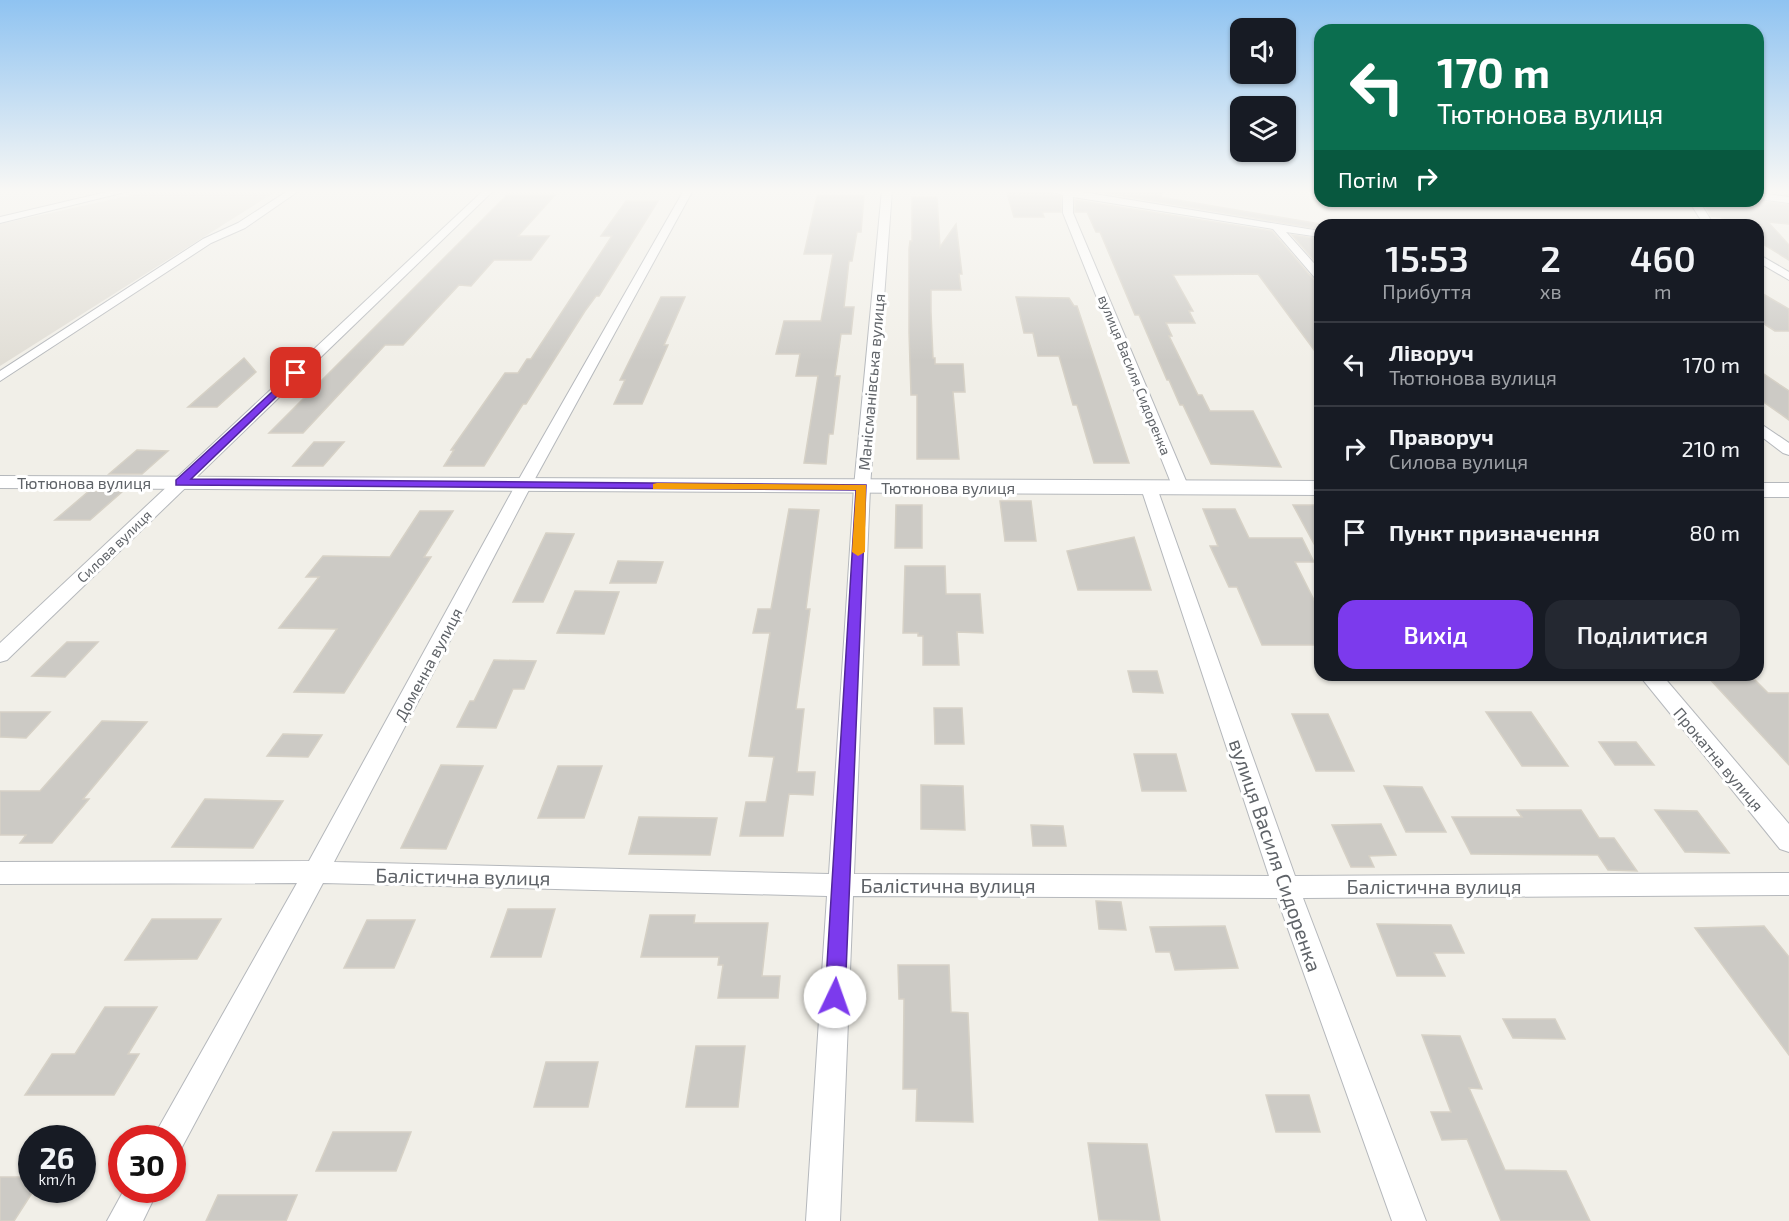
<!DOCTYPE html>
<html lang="uk">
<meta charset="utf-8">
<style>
body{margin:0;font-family:"Exo 2",sans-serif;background:#242831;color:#f1f3f6;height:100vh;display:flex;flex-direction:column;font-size:22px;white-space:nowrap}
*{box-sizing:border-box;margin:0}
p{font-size:20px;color:#9ea1a6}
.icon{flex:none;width:33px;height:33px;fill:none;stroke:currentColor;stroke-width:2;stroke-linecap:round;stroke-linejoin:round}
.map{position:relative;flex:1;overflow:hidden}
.side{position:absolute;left:1314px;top:219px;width:450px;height:462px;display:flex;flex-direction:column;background:#171b24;border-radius:18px;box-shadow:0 2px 4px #0004}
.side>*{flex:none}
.guide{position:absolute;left:1314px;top:24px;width:450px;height:183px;border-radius:18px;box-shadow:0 2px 4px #0004;background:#0b6e4f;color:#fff;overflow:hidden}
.controls{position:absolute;left:1230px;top:18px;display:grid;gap:12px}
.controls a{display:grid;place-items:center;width:66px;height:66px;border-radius:12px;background:#171b24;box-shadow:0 2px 4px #0004;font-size:30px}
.speed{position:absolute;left:18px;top:1125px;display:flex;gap:12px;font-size:30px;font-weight:700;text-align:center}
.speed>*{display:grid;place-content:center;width:78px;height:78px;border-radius:50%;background:#171b24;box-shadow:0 2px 4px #0004;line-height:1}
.speed small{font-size:15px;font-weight:400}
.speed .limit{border:9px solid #d22;background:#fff;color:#111}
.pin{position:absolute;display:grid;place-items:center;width:51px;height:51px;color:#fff;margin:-26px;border-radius:12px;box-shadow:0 3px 9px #0006}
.me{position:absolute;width:66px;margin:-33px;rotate:3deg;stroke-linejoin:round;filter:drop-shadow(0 0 4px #0008)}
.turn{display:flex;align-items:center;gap:21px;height:126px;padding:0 24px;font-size:27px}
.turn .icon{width:78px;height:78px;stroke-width:2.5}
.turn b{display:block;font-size:42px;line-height:51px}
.then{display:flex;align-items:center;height:57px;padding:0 24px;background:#0003;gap:12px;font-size:22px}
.eta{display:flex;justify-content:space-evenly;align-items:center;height:102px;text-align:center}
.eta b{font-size:36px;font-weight:600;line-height:42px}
.button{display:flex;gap:12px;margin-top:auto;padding:12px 24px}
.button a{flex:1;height:69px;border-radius:18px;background:#7c3aed;color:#fff;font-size:24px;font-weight:600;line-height:69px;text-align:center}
.button a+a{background:#242831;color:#f1f3f6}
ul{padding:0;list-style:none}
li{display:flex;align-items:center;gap:18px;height:84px;padding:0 24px;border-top:2px solid #363941}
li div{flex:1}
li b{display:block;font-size:22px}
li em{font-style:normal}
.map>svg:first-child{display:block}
.education{fill:#e1ded6}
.building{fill:#cccac5;stroke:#d6d1c6;stroke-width:1.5}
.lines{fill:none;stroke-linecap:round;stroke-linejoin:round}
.minor-casing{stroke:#b5b8bc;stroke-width:2}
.tertiary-casing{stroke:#b5b8bc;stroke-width:2}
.minor{fill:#fff;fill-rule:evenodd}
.tertiary{fill:#fff;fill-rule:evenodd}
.route{fill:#7c3aed;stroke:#51269a;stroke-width:1.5}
.slow{fill:#f59e0b}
.labels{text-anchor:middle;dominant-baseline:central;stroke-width:6;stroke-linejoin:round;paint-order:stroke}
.far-street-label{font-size:14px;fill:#5f6368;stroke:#fff}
.street-label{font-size:16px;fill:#5f6368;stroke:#fff}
.near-street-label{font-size:20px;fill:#5f6368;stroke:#fff}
</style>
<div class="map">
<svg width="1789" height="1221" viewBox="0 0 1789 1221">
<rect width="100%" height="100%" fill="#f1efe8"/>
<polygon class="education" points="155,190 278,190 0,366 0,224"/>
<g class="building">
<polygon points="1006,190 1044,190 1061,197 1061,212 1042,212 1044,217 1014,217"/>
<polygon points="1087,190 1165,190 1160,197 1320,224 1320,229"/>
<polygon points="508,194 556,194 518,236 549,236 531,260 494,260 471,286 459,285 403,345 385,345 303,433 269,433"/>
<polygon points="817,196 864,196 861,232 857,232 852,261 849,261 844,307 854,307 851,334 841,334 835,376 840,376 833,434 829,434 826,464 804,463 818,376 796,376 800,354 776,354 784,321 821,321 833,254 804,254"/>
<polygon points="912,197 937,197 940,247 956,224 962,274 959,274 961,290 931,290 931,312 933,358 935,358 935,364 963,364 965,392 953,392 959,459 917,459 917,395 911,395 909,332 909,249 910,241 912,241"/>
<polygon points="1075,200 1272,231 1314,280 1320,282 1320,358 1258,274 1173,275 1193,311 1189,311 1195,323 1166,323 1172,336 1169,336 1198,395 1202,395 1210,411 1253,411 1281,467 1211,464 1183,405 1180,405 1169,380 1167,380 1139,315 1135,315 1100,232 1096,232 1087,212 1075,212"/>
<polygon points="626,201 658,201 599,296 596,296 585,311 526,404 523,404 484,466 444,466 454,450 451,450 505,373 518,373 527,359 531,359 612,236 601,236"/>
<polygon points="1703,201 1757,201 1789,205 1789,224 1768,222 1789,245 1789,260 1758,241 1758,225 1732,225 1720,217 1711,216"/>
<polygon points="1292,235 1320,239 1320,267"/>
<polygon points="1758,291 1789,309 1789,331 1775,331 1758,320"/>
<polygon points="661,297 685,297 664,345 668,345 642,404 614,404 625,380 620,380"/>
<polygon points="1016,297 1069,298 1074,306 1077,306 1129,463 1094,463 1077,405 1073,405 1059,356 1038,356 1033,333 1024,333"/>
<polygon points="244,358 256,372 217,407 188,407"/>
<polygon points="1758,370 1789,391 1789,420 1758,398"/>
<polygon points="314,442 344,442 323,466 293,466"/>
<polygon points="137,450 168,451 142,474 109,474"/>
<polygon points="89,491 123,491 90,520 55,520"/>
<polygon points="1000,501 1031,501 1036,541 1005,541"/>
<polygon points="896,505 922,505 922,548 895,548"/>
<polygon points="1293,505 1320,505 1320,555"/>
<polygon points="789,509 819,510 806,609 810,609 796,709 804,709 797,772 815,772 813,795 789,794 783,836 740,836 746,802 766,802 774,757 749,756 770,633 753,633 758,609 771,609"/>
<polygon points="1203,509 1235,509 1249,538 1302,538 1314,562 1295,562 1320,612 1320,645 1262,645 1237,587 1229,587 1210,546 1218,546"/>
<polygon points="420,511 453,511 424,557 431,557 344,693 294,692 337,629 279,628 319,577 306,577 323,556 390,557"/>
<polygon points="546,533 574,534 543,602 513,602"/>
<polygon points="1134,537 1151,590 1078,590 1067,551"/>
<polygon points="618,561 663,562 656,583 610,583"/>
<polygon points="905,566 945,566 946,594 980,594 983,633 957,632 959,665 923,665 923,636 918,636 918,633 903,633"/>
<polygon points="575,591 619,592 604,634 557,633"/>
<polygon points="67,642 98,642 65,677 32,676"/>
<polygon points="494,660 536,661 524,689 513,689 496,728 457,727 470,701 474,701"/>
<polygon points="1128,671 1157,671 1163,693 1133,692"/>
<polygon points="1706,675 1750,675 1768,693 1789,693 1789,765"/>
<polygon points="934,708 962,708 964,744 935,744"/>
<polygon points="0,712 50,712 26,738 0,737"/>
<polygon points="1486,712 1531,712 1568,766 1522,766"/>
<polygon points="1292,714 1328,714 1354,771 1316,771"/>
<polygon points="102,721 147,722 83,799 89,799 52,843 20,843 26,835 0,835 0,791 40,791"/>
<polygon points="283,734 322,735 308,757 267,756"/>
<polygon points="1599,742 1636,742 1654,765 1615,765"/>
<polygon points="1134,754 1176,754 1186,791 1142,791"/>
<polygon points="441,765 483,766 446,849 401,848"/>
<polygon points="558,766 602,766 584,818 538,818"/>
<polygon points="921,785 963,786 965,830 921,829"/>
<polygon points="1384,786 1422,787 1446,832 1406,832"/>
<polygon points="205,799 283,801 253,848 172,847"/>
<polygon points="1517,810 1581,810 1599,838 1614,838 1637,871 1608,870 1598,855 1471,854 1452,817 1522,817"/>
<polygon points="1655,810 1697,811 1729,853 1685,852"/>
<polygon points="639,817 717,818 710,855 629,854"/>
<polygon points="1381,824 1396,855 1369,856 1374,867 1351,867 1332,825"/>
<polygon points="1031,825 1063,826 1066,846 1033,846"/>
<polygon points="1096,901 1121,902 1126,930 1099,929"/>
<polygon points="508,909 555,909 541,957 491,957"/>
<polygon points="650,915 695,915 694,923 768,923 762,976 780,976 778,998 718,998 723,965 718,965 719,957 641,957"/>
<polygon points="152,919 221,919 197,959 125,960"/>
<polygon points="367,920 415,920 394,968 344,968"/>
<polygon points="1377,924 1451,925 1464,953 1434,953 1445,976 1397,976"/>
<polygon points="1225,926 1238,968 1175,970 1170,952 1156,952 1150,927"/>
<polygon points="1764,926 1789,957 1789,1055 1695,928"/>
<polygon points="898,965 949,965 951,1012 968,1013 973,1122 916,1121 917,1089 903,1089 904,999 899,999"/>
<polygon points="105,1007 157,1007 128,1054 139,1054 114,1095 25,1095 52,1054 75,1054"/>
<polygon points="1503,1019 1555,1019 1565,1039 1513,1038"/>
<polygon points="1422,1035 1460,1036 1482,1089 1469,1088 1505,1170 1566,1171 1590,1221 1501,1221 1467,1139 1442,1140 1431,1112 1451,1112"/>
<polygon points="696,1046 745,1046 738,1107 686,1107"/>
<polygon points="546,1062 598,1062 588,1107 534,1107"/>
<polygon points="1266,1095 1309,1095 1320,1132 1276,1132"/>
<polygon points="333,1132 411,1132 396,1171 316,1171"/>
<polygon points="1088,1143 1147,1144 1160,1221 1099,1220"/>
<polygon points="0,1177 32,1177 32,1193 14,1221 0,1221"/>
<polygon points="218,1195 297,1195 286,1221 206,1221"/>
</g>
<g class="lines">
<defs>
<g id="minor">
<polygon points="115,190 133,190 0,223 0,217"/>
<polygon points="289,190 300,190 245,228 211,243 0,381 0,371 203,239 238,223"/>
<polygon points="484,190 494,190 7,660 0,662 0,643"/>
<polygon points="684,190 693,190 531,486 334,862 829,874 854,487 882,190 892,190 870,487 854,874 1269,876 1141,488 1149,483 1157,488 1295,876 1789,873 1789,895 1303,898 1426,1221 1392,1221 1277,898 853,896 840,1221 806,1221 827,896 323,883 181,1149 172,1153 172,1138 154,1138 159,1127 297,883 0,884 0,862 309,861 515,486"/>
<polygon points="1046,190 1070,190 1320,231 1320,237 1286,232 1320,270 1320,280 1316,279 1273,229 1073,197 1073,213 1189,488 1187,492 1175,492 1173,488 1063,213 1063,195"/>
<polygon points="1758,193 1789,197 1789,203 1758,199"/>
<polygon points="1689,201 1699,201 1714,225 1704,225"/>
<polygon points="1758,254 1789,272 1789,280 1758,262"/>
<polygon points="1758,422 1789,443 1789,455 1783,453 1758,434"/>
<polygon points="1639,675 1662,675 1789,824 1789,852 1780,849"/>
<polygon points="124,1190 158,1190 143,1221 107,1221"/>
</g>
<g id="tertiary">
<polygon points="0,476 1320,481 1320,495 0,488"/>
<rect x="1758" y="483" width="31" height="14"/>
</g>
</defs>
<use href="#minor" class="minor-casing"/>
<use href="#tertiary" class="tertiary-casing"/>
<use href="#minor" class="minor"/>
<use href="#tertiary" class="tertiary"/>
</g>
<linearGradient id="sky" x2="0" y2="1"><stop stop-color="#8fc3f1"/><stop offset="0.53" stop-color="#f9f8f5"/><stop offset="1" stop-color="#f9f8f5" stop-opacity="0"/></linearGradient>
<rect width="1789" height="361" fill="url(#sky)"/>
<polygon class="route" points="296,370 299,371 299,375 191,479 866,485 845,997 842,1003 835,1006 828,1003 825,997 856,490 176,485 176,480"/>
<polygon class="slow" points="657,483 866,485 865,552 858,556 852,552 856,490 653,489 653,484"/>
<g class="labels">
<g class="far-street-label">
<text transform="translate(1135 375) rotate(68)">вулиця Василя Сидоренка</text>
<text transform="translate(114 546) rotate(-44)">Силова вулиця</text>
</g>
<g class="street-label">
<text transform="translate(871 382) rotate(-85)">Манісманівська вулиця</text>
<text x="84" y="482">Тютюнова вулиця</text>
<text x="948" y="487">Тютюнова вулиця</text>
<text transform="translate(428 664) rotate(-62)">Доменна вулиця</text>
<text transform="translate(1719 759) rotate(50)">Прокатна вулиця</text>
</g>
<g class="near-street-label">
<text transform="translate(1276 855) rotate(71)">вулиця Василя Сидоренка</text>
<text transform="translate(463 876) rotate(1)">Балістична вулиця</text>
<text x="948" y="885">Балістична вулиця</text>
<text x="1434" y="886">Балістична вулиця</text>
</g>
</g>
</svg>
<div class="controls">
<a><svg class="icon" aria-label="sound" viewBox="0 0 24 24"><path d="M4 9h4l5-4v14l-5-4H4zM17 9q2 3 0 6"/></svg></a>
<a><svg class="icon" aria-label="layers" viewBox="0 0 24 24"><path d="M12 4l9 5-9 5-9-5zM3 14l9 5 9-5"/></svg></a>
</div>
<div class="speed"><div>26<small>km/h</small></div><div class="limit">30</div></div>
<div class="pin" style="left:296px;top:373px;background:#d93025"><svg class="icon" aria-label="arrive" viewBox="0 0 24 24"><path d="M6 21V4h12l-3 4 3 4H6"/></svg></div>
<svg class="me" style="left:835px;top:997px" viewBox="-20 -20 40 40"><circle r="19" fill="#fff"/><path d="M0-13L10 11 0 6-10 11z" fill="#7c3aed"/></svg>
<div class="guide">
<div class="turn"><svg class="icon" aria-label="left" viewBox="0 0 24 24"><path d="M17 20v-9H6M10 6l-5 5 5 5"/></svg><div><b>170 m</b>Тютюнова вулиця</div></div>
<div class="then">Потім<svg class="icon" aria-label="right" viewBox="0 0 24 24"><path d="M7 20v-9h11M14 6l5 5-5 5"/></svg></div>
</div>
<section class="side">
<div class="eta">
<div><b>15:53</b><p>Прибуття</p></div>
<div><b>2</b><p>хв</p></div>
<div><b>460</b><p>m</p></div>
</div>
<ul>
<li><svg class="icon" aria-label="left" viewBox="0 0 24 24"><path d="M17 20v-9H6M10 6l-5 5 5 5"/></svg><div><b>Ліворуч</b><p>Тютюнова вулиця</p></div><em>170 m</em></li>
<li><svg class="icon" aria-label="right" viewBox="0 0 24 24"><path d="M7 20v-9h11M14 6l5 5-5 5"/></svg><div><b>Праворуч</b><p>Силова вулиця</p></div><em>210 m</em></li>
<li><svg class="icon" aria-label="arrive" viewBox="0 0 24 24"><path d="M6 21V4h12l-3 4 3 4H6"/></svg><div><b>Пункт призначення</b></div><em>80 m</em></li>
</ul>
<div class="button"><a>Вихід</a><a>Поділитися</a></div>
</section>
</div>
